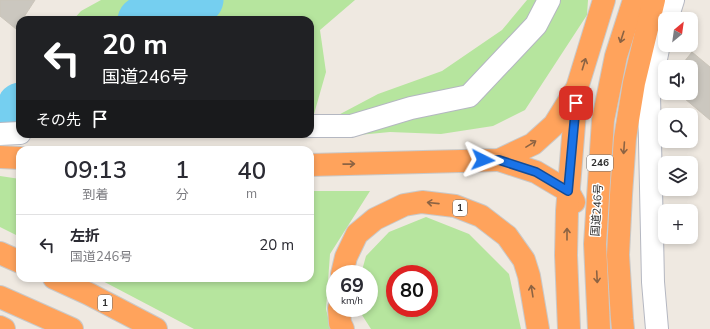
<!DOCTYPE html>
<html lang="ja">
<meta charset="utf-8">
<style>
body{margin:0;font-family:"Nunito Sans","Noto Sans JP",sans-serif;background:#f2f2f3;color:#2b2b33;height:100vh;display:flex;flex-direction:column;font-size:15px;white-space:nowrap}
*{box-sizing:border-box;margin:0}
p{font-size:13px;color:#7c7c81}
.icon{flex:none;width:22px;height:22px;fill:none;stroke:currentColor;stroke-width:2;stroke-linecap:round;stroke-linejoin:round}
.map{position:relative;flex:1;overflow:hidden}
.sheet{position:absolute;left:16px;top:146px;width:298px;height:136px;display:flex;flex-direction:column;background:#fff;border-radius:12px;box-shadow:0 2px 6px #0003}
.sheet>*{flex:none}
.guide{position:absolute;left:16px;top:16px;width:298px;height:122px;border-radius:12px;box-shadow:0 2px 6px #0003;background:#202124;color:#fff;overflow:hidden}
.needle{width:26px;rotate:29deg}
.fabs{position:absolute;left:658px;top:12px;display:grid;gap:8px}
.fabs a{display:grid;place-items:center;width:40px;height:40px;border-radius:8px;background:#fff;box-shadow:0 2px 6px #0003;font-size:20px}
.speed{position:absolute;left:326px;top:265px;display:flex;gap:8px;font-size:20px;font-weight:700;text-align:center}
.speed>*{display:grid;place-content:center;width:52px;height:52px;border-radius:50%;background:#fff;box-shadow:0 2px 6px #0003;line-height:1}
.speed small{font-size:10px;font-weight:400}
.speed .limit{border:6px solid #d22;background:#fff;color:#111}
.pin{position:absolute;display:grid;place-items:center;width:34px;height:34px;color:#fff;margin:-17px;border-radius:8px;box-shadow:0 2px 6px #0006}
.me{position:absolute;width:44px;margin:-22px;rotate:93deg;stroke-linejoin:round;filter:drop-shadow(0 0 3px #0008)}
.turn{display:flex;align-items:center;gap:14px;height:84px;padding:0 20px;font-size:18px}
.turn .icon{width:52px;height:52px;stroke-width:2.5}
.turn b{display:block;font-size:28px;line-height:34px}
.then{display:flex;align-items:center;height:38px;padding:0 20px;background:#0003;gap:8px;font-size:15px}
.eta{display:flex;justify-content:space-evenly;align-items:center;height:68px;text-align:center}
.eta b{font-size:24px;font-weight:600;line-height:28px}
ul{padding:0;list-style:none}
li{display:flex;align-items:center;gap:12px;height:60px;padding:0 20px;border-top:1px solid #e1e1e2}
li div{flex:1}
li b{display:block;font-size:15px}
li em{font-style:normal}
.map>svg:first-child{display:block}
.green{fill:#b6e59e;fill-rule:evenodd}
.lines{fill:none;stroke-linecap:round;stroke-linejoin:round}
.river{stroke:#75cff0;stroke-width:45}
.building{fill:#cbc7bf;stroke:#cbc5ba}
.street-casing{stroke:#b4b7c1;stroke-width:24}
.highway-casing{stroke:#c9c9c9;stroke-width:24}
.street{stroke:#fff;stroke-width:22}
.highway{stroke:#ffa35c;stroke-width:22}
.oneway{stroke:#8c6343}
.route-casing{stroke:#114b97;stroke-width:10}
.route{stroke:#1a73e8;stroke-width:7}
.labels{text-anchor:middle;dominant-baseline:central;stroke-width:3;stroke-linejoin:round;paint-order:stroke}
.shield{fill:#fff;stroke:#6d6d6d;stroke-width:1}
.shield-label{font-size:10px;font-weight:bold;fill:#2e2e2e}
.street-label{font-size:11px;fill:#2e2e2e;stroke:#fff}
</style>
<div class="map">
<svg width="710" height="329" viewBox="0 0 710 329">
<rect width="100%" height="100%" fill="#efe9e1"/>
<g class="green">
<polygon points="101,0 355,0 320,30 326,72 312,121 310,121 310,20 73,20 81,11"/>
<polygon points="527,0 588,0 587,15 525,110 493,126 441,134 390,132 348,136 327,121 378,94 442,71 502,30"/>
<polygon points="0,176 20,179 20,237 0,227"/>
<polygon points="310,191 370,191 330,254 326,309 331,329 194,329 97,278 310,278"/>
<path d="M426 217 469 234 509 274 521 329H371L362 315 360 308H369V274H361L366 256 389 232ZM395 274H429V308H395Z"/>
</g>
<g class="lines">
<g class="river">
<polyline points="140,20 141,19 168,9 201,0"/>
<polyline points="13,122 20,105"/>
</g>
</g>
<g class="building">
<polygon points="0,0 35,0 22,20 20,20 20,23 16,29 0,16"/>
<polygon points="692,52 710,67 710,120 678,93 691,93 691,67 680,67"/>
</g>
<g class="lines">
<defs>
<g id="street">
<polyline points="667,19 673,0"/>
<polyline points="310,126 351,126 411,108 469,96 536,25 549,0"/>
<polyline points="0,134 20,133"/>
<polyline points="657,329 653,282 649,94 660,39 665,24"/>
</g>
<g id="highway">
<polyline points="0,157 20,158"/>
<polyline points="499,160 536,172 568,191 574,202"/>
<polyline points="310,165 499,160 533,144 554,125 575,91"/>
<polyline points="0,253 20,262"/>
<polyline points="342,274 346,257 357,234 375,219 404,205 422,202 455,206 481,216 507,236 524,260 529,276 538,329"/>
<polyline points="54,278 89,294 156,329"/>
<polyline points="0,297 72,329"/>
<polyline points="339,308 340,323 343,329"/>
<polyline points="0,327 4,329"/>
<polyline points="569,329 566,255 567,211 577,88 604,0"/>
<polyline points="599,329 595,244 603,120 616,56 634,0"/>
<polyline points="623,329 622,319 618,255 621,195 625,138 634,83 654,0"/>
</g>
</defs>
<use href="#street" class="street-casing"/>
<use href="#highway" class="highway-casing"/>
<use href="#street" class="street"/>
<use href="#highway" class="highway"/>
</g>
<defs><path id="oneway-shaft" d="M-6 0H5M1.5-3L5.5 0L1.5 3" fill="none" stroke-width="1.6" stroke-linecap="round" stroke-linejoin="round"/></defs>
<g class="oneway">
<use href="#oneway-shaft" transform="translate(622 37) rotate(108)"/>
<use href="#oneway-shaft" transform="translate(584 64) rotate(-73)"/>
<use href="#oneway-shaft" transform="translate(531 144) rotate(-32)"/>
<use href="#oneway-shaft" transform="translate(624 148) rotate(94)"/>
<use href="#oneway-shaft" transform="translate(349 164) rotate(-1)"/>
<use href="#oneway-shaft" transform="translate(433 203) rotate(-174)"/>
<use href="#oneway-shaft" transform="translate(567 234) rotate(-90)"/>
<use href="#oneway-shaft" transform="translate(597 277) rotate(87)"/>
<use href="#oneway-shaft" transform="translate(532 291) rotate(-99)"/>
</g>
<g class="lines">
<defs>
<polyline id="route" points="483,160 499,160 536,172 568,191 576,103"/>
</defs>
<use href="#route" class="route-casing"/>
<use href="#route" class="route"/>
</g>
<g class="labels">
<g class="shield">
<rect x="587" y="155" width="26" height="16" rx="3"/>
<rect x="453" y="200" width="14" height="16" rx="3"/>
<rect x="98" y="295" width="14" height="16" rx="3"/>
</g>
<g class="shield-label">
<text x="600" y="163">246</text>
<text x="460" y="208">1</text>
<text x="105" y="303">1</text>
</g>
<g class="street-label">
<text transform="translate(597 210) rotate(-86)">国道246号</text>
</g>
</g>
</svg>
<div class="fabs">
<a><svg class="needle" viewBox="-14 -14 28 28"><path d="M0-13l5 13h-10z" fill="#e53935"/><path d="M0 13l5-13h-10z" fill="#7c7c81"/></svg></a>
<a><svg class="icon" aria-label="sound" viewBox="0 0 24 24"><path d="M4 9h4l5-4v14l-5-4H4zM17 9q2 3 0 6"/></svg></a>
<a><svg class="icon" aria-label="search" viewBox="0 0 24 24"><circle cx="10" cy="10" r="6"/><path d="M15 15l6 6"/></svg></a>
<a><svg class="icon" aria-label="layers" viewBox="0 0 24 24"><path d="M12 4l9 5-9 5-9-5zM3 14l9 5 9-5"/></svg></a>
<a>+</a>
</div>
<div class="speed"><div>69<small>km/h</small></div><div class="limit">80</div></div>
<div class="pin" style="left:576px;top:103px;background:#d93025"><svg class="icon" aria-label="arrive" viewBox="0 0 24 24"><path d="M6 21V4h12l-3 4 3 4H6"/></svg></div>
<svg class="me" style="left:483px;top:160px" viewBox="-20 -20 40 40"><path d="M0-17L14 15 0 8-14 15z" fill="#1a73e8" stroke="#fff" stroke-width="4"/></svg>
<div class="guide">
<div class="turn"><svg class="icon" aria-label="left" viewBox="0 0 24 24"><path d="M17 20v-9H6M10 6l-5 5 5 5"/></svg><div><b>20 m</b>国道246号</div></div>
<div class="then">その先<svg class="icon" aria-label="arrive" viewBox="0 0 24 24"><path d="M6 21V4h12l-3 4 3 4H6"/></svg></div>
</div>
<section class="sheet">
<div class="eta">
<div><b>09:13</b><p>到着</p></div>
<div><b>1</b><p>分</p></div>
<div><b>40</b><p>m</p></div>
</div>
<ul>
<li><svg class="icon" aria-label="left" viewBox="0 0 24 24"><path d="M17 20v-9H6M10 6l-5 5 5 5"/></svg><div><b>左折</b><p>国道246号</p></div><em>20 m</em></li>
</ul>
</section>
</div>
